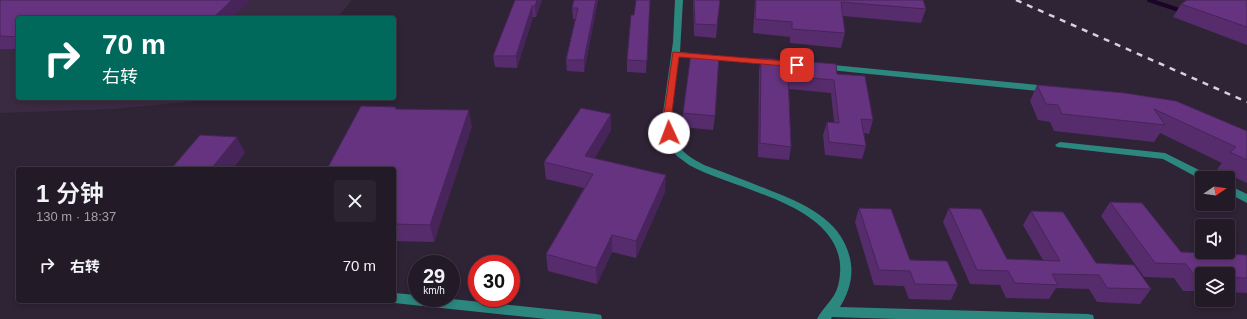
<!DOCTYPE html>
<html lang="zh">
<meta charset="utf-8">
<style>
body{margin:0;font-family:Arial,"Noto Sans SC",sans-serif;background:#2b2330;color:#f1f3f6;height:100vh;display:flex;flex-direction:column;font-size:15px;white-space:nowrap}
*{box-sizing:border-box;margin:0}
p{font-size:13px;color:#a3a1a8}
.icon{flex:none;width:22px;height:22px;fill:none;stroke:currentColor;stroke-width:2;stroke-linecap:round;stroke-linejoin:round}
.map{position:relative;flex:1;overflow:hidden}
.details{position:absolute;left:16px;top:167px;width:380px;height:136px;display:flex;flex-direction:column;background:#231a28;border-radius:4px;box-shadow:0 2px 6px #0003,0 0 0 1px #403845}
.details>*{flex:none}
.banner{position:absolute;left:16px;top:16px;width:380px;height:84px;border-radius:4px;box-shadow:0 2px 6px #0003,0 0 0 1px #403845;background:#00695c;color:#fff;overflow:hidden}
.needle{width:26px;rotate:77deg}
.buttons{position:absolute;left:1195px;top:171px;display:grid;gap:8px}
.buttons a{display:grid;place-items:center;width:40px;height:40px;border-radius:4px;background:#231a28;box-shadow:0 2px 6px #0003,0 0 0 1px #403845;font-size:20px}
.speed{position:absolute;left:408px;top:255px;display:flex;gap:8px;font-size:20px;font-weight:700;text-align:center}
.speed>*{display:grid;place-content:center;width:52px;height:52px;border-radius:50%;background:#231a28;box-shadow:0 2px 6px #0003,0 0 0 1px #403845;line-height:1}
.speed small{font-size:10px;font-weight:400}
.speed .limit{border:6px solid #d22;background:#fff;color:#111}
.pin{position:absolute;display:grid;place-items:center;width:34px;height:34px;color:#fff;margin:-17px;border-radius:8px;box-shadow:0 2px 6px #0006}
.me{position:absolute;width:44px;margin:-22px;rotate:358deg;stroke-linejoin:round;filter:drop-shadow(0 0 3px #0008)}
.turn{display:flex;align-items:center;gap:14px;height:84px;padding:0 20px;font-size:18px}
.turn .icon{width:52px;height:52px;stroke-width:2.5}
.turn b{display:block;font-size:28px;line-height:34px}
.round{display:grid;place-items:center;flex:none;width:42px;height:42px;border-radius:4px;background:#2b2330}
.head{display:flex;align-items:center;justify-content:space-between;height:68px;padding:0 20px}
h1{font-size:24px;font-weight:600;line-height:30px}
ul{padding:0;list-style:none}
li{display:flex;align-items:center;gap:12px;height:60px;padding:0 20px}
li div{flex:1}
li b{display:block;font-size:15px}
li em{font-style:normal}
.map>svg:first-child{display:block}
.built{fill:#3a2a42}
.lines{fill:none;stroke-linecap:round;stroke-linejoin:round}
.stream{stroke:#1d0329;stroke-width:4}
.minor{fill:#2c877e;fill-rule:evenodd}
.rail{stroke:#d8d0dd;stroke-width:2.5;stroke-dasharray:6 6;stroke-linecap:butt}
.wall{fill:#572c6d}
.shaded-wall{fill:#472459}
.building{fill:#65337f;stroke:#472459}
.route{fill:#d93025;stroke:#8d1f18}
</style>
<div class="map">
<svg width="1247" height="319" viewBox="0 0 1247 319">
<rect width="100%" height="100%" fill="#2f2336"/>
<polygon class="built" points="0,0 352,0 337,18 18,18 18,98 230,98 113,109 0,113"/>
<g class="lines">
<polyline class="stream" points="1149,0 1182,11"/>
<g class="minor">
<path d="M675 0H683L680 52 773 61 777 63 773 65 679 57C676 81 665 124 679 146 685 155 695 160 704 165 725 173 748 181 769 190 805 204 845 221 851 264 853 279 848 294 840 307L1088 314 1093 315 1094 319H897L832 317 831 319H817C823 307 834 300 838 286 858 206 737 192 689 165L677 156 671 149 665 137 662 120 673 42Z"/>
<polygon points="823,64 1048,86 1052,89 1048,92 820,69 819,67"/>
<polygon points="1060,142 1165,153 1211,176 1212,178 1202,178 1202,180 1163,159 1057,147 1055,145"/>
<polygon points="1228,185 1247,194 1247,203 1228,193"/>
<polygon points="394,293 417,295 417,298 442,298 596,314 601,315 602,319 546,319 394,303 389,301 394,301"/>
</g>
<polyline class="rail" points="1016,0 1247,102"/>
</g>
<g class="wall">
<polygon points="0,0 250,0 231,18 18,18 18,49 0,49"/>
<polygon points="515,0 542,0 536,17 533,17 517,68 495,67 493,56"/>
<polygon points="598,0 584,72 567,71 566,60 575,19 573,19 572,8"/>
<polygon points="650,0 646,73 627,72 627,60 634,15"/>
<polygon points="693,0 720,0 716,38 694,36"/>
<polygon points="755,0 923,0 926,9 921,23 843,16 845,33 841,48 790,43 790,37 753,33"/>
<polygon points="1247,0 1247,45 1173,17 1181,4"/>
<polygon points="761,58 837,74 873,120 869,134 864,133 866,146 862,159 825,155 823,135 827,122 834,122 831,93 789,89 791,147 789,160 758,157 759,70"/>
<polygon points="1037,85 1125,93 1247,131 1247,183 1217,169 1222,163 1160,133 1154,142 1054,131 1050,122 1038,120 1030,101"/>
<polygon points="396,107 396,109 472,126 434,242 394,241 394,169"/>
<polygon points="683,113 715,116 713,130 682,127"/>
<polygon points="611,130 594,159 665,192 636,258 612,252 597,284 548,271 546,254 584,188 546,179 544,162"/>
<polygon points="1110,202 1181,252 1247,255 1247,293 1228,292 1228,274 1202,274 1202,291 1183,291 1174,278 1144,277 1101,216"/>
<polygon points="859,208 910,260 958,285 951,300 909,299 904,286 874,285 855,222"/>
<polygon points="949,208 1007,259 1043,260 1023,225 1031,211 1096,263 1151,289 1140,304 1097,302 1089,289 1056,288 1049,299 1006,298 1000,285 970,284 943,222"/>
</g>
<g class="shaded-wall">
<polygon points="232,0 250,0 231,18 213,18"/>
<polygon points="537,0 542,0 536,17 535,6"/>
<polygon points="596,0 598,0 584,72 584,60"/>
<polygon points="650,0 646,73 647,61"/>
<polygon points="532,6 533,17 517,68 516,56"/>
<polygon points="469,110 472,126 434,242 430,225"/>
<polygon points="611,114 611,130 586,173 585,156"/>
<polygon points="237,137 245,153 233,169 211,169"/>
<polygon points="666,175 665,192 636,258 636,241"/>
<polygon points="612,235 612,252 597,284 596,268"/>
</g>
<g class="building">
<polygon points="0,0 232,0 213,18 18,18 18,37 0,36"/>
<polygon points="515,0 537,0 535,6 532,6 516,56 493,56"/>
<polygon points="574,0 596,0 584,60 566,60 578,8 572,8"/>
<polygon points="636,0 650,0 647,61 627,60 631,15 634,15"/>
<polygon points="694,0 720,0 717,25 695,24"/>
<polygon points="756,0 923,0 926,9 841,2 845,33 792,29 792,22 755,19"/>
<polygon points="1187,0 1247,0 1247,27 1181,4"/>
<polygon points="691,53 719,56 715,116 683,113"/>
<polygon points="761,58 836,64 837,74 865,76 873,120 861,119 866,146 829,142 827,122 839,123 834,80 788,76 791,147 760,143"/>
<polygon points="1037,85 1125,93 1176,101 1247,131 1247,160 1230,152 1236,147 1154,109 1165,125 1062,114 1058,105 1046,104"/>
<polygon points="361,106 396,107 395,109 469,110 430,225 394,224 394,169 327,169"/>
<polygon points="581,108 611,114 585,156 666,175 636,241 612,235 596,268 546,254 593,174 544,162"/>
<polygon points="200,135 237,137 211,169 171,169"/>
<polygon points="1110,202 1142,203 1181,252 1247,255 1247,278 1228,277 1228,274 1202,274 1202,276 1195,276 1186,264 1155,263"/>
<polygon points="859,208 891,209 910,260 947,261 958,285 915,284 910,271 879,270"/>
<polygon points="949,208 981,209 1007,259 1060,261 1031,211 1063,212 1096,263 1134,265 1151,289 1107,288 1099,275 1052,274 1058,285 1015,283 1008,271 977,270"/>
</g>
<polygon class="route" points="673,52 797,62 801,65 797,67 679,57 671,120 673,133 669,136 664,133 663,120"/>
</svg>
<div class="buttons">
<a><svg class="needle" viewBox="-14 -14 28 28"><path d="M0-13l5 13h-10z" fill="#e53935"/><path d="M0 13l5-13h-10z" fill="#a3a1a8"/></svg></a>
<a><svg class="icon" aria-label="sound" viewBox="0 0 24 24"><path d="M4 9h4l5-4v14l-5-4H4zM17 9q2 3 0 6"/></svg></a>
<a><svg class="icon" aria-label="layers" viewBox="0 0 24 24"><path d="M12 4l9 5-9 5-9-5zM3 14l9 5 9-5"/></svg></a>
</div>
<div class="speed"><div>29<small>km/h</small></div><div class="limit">30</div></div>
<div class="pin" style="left:797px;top:65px;background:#d93025"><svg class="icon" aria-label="arrive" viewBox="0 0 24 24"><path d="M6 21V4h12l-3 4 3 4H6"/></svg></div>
<svg class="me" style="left:669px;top:133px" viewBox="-20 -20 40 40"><circle r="19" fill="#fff"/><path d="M0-13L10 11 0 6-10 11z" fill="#d93025"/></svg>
<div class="banner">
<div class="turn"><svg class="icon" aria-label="right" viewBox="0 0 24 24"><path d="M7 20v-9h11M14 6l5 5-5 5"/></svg><div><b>70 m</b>右转</div></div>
</div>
<section class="details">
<div class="head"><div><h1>1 分钟</h1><p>130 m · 18:37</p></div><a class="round"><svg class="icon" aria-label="close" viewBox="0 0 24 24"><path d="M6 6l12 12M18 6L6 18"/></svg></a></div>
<ul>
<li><svg class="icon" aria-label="right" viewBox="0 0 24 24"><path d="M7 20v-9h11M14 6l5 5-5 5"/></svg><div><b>右转</b></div><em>70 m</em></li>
</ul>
</section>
</div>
